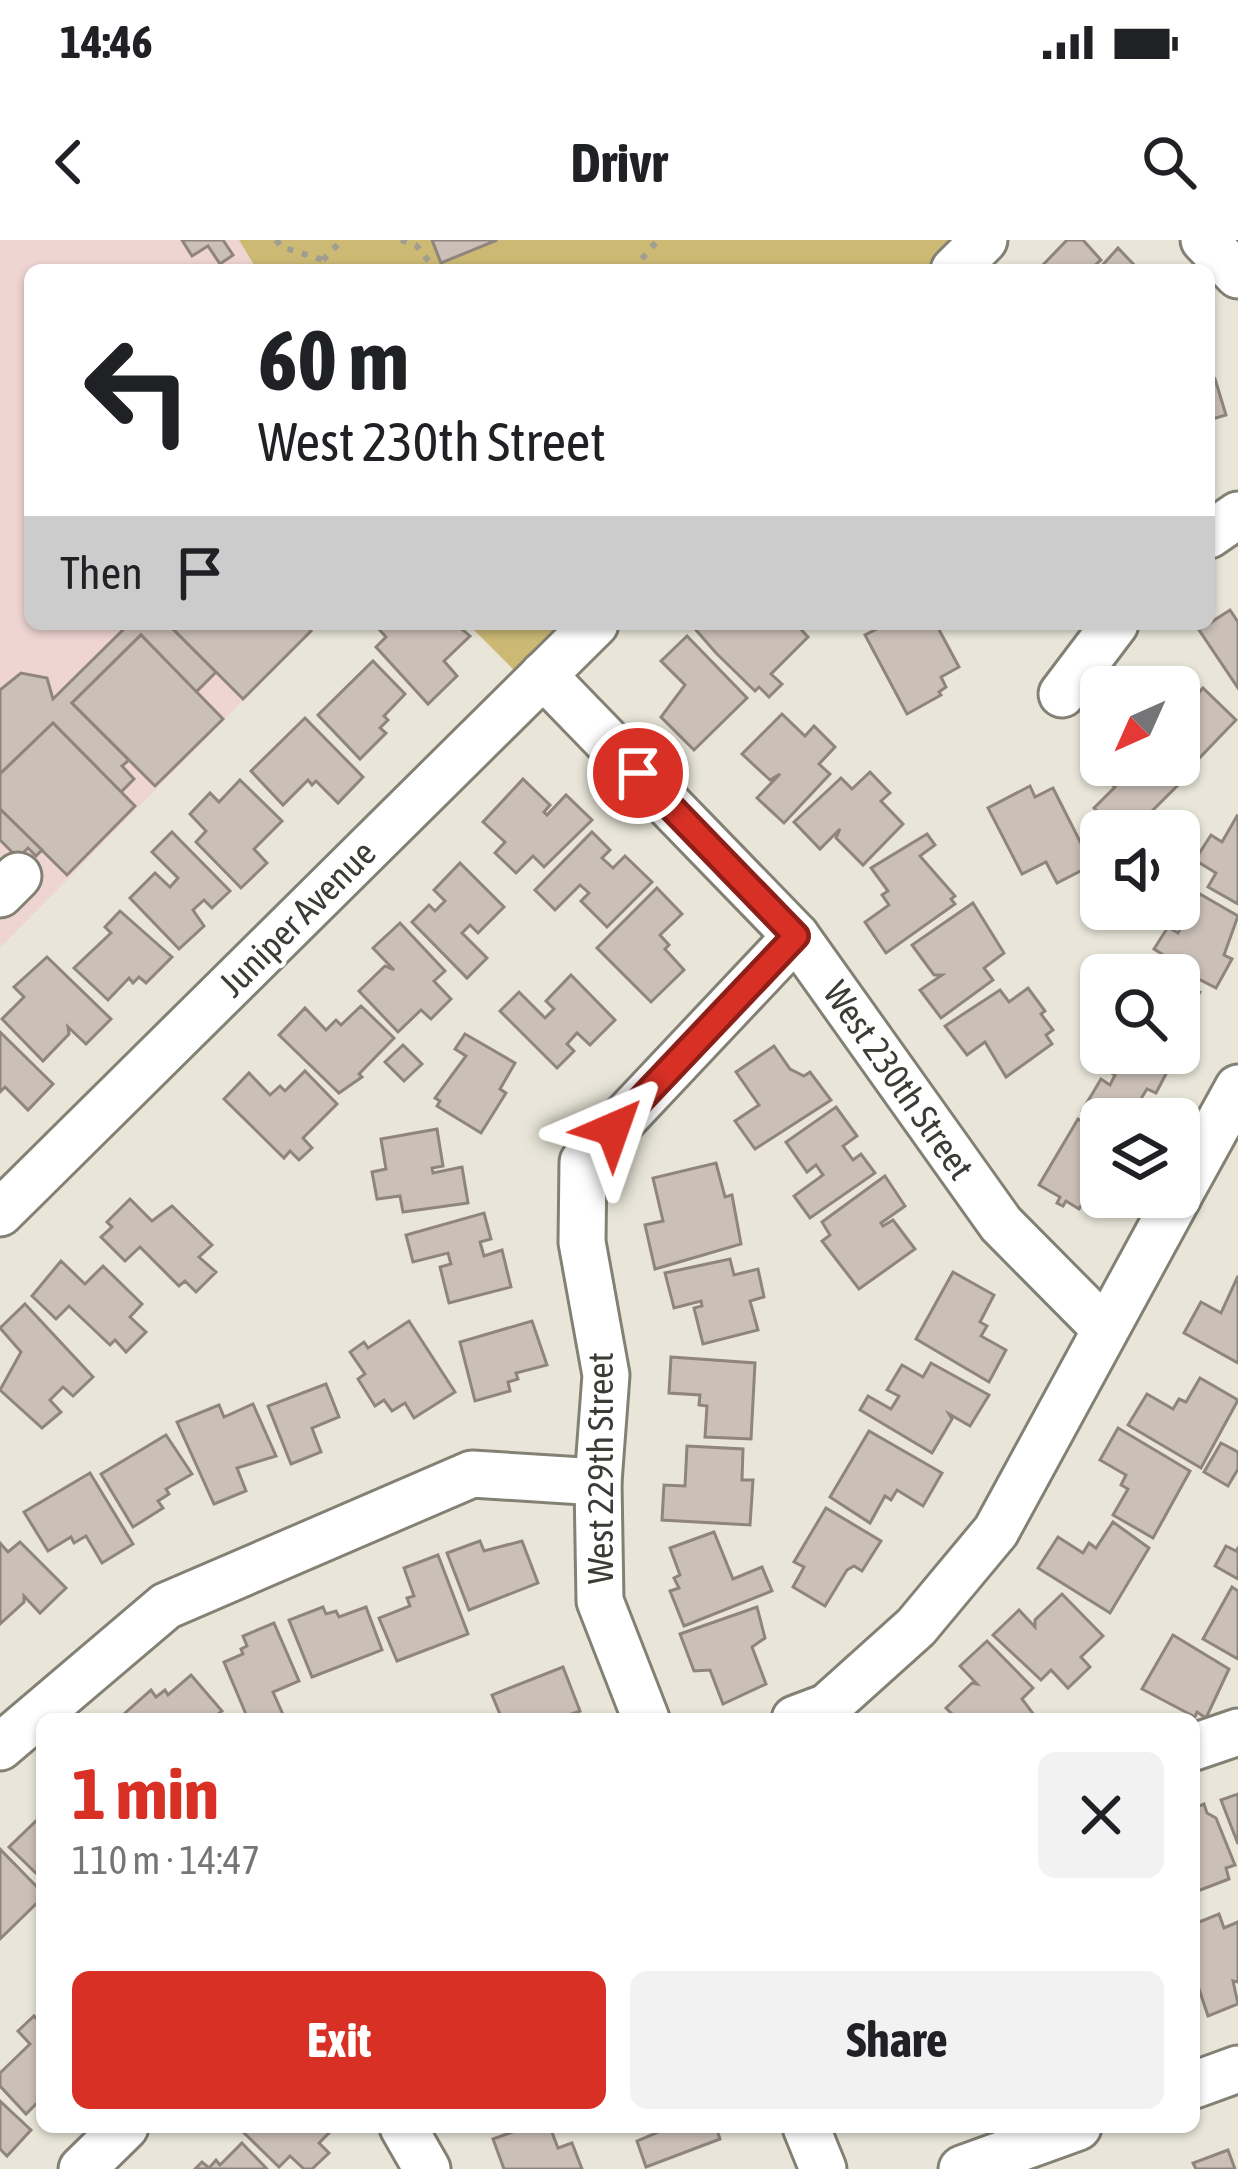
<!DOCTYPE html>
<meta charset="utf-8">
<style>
body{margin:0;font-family:"Asap Condensed",sans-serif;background:#f2f2f2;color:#202124;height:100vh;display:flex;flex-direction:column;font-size:45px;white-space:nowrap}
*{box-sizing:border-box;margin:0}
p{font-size:39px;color:#757577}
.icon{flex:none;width:66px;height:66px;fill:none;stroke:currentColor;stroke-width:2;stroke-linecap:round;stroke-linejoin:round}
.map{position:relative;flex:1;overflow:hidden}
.side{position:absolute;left:36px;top:1473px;width:1164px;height:420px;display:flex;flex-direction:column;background:#fff;border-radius:18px;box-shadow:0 3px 9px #0004}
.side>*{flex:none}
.guide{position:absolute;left:24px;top:24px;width:1191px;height:366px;border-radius:18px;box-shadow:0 3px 9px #0004;background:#fff;color:#202124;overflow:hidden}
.needle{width:78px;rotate:225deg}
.tools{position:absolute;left:1080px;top:426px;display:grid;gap:24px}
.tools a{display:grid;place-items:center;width:120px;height:120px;border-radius:18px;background:#fff;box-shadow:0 3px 9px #0004;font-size:60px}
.pin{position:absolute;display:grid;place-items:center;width:102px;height:102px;color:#fff;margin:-51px;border:6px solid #fff;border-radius:50%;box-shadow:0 3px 12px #0007}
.me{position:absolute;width:132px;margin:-66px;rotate:43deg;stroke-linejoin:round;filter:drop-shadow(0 0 9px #0008)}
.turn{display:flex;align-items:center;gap:42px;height:252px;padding:0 36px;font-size:54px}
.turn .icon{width:156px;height:156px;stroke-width:2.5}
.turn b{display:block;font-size:84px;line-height:102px}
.then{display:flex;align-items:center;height:114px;padding:0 36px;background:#0003;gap:24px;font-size:45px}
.round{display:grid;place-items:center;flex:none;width:126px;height:126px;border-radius:18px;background:#f2f2f2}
.summary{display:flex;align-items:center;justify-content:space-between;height:204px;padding:0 36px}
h1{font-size:72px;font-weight:700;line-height:90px;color:#d93025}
.cta{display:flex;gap:24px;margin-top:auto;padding:24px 36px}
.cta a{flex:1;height:138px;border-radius:18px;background:#d93025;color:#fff;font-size:48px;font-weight:700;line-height:138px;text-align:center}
.cta a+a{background:#f2f2f2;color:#202124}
.status{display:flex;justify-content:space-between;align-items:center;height:84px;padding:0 60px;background:#fff;direction:ltr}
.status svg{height:33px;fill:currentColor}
header{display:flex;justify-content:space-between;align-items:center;height:156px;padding:0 36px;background:#fff;font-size:54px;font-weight:700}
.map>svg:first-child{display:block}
.education{fill:#efd5d2}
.green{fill:#cbb974}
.building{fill:#cbc0b8;stroke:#8f857d;stroke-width:3}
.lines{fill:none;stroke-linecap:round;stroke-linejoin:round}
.minor-casing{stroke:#838074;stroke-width:51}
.path{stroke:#a09d93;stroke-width:6;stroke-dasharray:6 9;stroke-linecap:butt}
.minor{stroke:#fff;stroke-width:45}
.route-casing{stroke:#8d1f18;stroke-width:30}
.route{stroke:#d93025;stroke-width:21}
.labels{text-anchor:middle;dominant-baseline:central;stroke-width:9;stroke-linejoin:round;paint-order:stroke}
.street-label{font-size:36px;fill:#3d3b36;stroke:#fff}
</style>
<div class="status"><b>14:46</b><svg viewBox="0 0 49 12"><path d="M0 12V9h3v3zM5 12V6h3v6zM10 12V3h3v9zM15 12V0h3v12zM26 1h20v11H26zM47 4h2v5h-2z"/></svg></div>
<header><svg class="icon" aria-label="back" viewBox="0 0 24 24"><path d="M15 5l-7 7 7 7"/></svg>Drivr<svg class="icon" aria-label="search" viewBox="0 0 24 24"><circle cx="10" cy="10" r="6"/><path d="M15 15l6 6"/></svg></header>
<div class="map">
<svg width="1238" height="1929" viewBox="0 0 1238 1929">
<rect width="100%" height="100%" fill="#e9e6d9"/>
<polygon class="education" points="0,0 239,0 257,30 30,30 30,384 318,384 0,708"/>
<g class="green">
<polygon points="239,0 981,0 950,30 257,30"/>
<polygon points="468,384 591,384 529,445"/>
</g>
<g class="building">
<polygon points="182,0 223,0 233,15 220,24 208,6 192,16"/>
<polygon points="432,0 497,0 441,23"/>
<polygon points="1083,0 1101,20 1094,26 1098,30 1118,8 1139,30 1038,30 1067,0"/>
<polygon points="1215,139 1226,175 1209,180 1209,141"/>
<polygon points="1230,370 1238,382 1238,448 1199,390"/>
<polygon points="129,384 168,384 216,432 196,452 141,395 72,463 129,520 122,526 134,539 121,552 53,483 0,534 0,450 21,433 47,438 53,459"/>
<polygon points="168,384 304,384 311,391 243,459"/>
<polygon points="380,384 456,384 470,396 444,421 457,436 428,464 376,407 386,397 377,387"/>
<polygon points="702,384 796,384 808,397 771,434 782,444 769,457 759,447 755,451 716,413 696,390"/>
<polygon points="887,384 936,384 959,427 941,437 946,447 939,452 941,455 907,474 865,395"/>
<polygon points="141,395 223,479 155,546 72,463"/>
<polygon points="687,396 747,458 694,510 661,477 685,445 661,421"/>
<polygon points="373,421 405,454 384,476 388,480 380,488 386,493 360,519 318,475"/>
<polygon points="1203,448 1236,480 1184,534 1175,525 1179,525 1179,466 1183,470"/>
<polygon points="782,474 805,496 814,486 835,507 819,524 830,534 784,583 757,558 780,534 770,540 742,514"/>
<polygon points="305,478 363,537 338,563 316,541 312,545 308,540 283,565 251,531"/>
<polygon points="53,483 135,566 67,635 0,569 0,534"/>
<polygon points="1115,525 1161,525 1180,543 1132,591 1118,591 1094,568 1115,547 1111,544 1121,534"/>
<polygon points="870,532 890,553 881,561 903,584 863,625 836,598 840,589 820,609 794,582 841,538 852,549"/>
<polygon points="523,539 550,565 544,572 547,575 566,555 592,580 544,627 533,616 516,633 495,613 505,602 483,582"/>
<polygon points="240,540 282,581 254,609 267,623 241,648 196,602 206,591 190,574 210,553 219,562"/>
<polygon points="1030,546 1035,557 1053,548 1092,625 1057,643 1046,622 1022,634 988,568"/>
<polygon points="0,569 42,610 36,616 28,608 18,618 0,600"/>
<polygon points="1237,576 1238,577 1238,664 1208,647 1216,633 1195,620 1211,595 1222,602"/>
<polygon points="172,592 230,651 212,668 204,660 193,670 204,686 179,709 130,658 155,633 170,647 178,638 152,612"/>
<polygon points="592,592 610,610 602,618 613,628 625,616 652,642 607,687 581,661 589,653 580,645 555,670 535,650"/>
<polygon points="927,594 935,605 920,616 955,656 951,659 955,664 886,713 865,682 889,665 882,655 888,651 871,628"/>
<polygon points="460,623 504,667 478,693 470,685 462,693 487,718 467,738 412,682 429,665 435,671 445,661 434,650"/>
<polygon points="657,648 682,674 660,695 669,705 665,709 684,730 651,762 597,708"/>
<polygon points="1200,654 1238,676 1224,715 1232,719 1216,748 1162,720 1165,716 1154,709 1168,687 1178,693"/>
<polygon points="973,663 1004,713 984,728 993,740 941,778 920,750 942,735 934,735 912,705"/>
<polygon points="120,671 172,717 146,743 139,737 133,743 129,738 108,760 74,728 111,693 105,687"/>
<polygon points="400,683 445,731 434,741 451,759 431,779 421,770 398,792 359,751 385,726 394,730 373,708"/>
<polygon points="47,717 111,779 86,804 68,787 69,794 43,821 2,779 24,757 14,747"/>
<polygon points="571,735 615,780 590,805 577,793 567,804 574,811 557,828 500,771 519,752 545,778 554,769 546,761"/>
<polygon points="1179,741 1200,752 1180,786 1198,797 1178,829 1152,813 1179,813"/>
<polygon points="1028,748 1045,771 1041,774 1053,790 1046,795 1052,804 1006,837 985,802 967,815 945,786 1000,750 1009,762"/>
<polygon points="361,766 394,798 359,834 362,837 339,853 279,795 305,768 326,790 336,780 341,785"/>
<polygon points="0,792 53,844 28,870 5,847 0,852"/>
<polygon points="1099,793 1101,813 1134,813 1167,832 1156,853 1147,849 1139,862 1153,870 1148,879 1101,882 1082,871 1101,839 1110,845 1115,835 1085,818"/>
<polygon points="465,794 515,823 500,849 506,853 481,893 437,866 440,861 435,858 466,816 455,809"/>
<polygon points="403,805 422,824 404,841 385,822"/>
<polygon points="774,806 790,829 804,836 810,832 831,860 755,909 735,881 759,865 736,832"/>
<polygon points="305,831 337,864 303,898 312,908 299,920 290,911 284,918 224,859 249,833 270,855 280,846 285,851"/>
<polygon points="836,867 857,896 843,906 853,920 861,914 875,933 810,978 794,956 823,935 816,925 807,932 786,902"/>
<polygon points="1078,879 1101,893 1101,945 1094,943 1079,969 1066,961 1063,966 1057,963 1060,957 1039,945"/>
<polygon points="437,889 443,926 432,928 433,933 462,927 468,963 403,972 400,956 377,959 372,932 386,929 381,899"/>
<polygon points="716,923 725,957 732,955 741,1004 655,1029 645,985 663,981 653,938"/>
<polygon points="885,936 905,966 881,983 883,986 893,980 915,1009 859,1049 822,1001 830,995 822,982"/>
<polygon points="130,959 152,981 172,966 212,1005 199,1017 216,1032 196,1052 185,1041 179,1046 140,1007 125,1021 101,997 112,987 107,982"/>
<polygon points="484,973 491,999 480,1002 484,1016 502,1010 511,1047 449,1063 440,1027 451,1024 448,1013 413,1022 406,995"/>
<polygon points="730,1019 734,1035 758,1029 764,1057 750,1061 758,1090 703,1104 694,1068 702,1066 701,1061 674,1068 665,1033"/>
<polygon points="61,1021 85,1044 103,1026 142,1064 130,1077 146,1092 126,1112 115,1100 110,1105 69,1066 56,1079 32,1056"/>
<polygon points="953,1032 994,1055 980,1082 987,1086 981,1096 1006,1110 989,1142 916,1099"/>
<polygon points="1238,1036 1238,1123 1184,1093 1201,1062 1221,1073"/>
<polygon points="25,1064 93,1137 73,1156 63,1147 50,1160 61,1172 42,1188 0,1150 21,1112 0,1088"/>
<polygon points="409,1081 455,1152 414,1178 405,1163 392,1171 384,1160 375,1166 358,1139 365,1134 350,1112 364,1102 368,1108"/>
<polygon points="532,1081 547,1125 516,1133 518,1139 508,1142 510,1151 475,1161 460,1102"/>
<polygon points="671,1117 755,1123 751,1199 705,1197 707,1166 699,1165 700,1155 669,1153"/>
<polygon points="931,1123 989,1155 970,1186 949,1174 952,1179 932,1213 860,1170 868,1156 891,1169 899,1156 887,1150 902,1125 923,1137"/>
<polygon points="1200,1138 1238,1160 1201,1228 1128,1185 1147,1154 1173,1169 1179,1159 1186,1162"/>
<polygon points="326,1144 339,1177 312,1188 321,1212 291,1224 268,1166"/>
<polygon points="253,1164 276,1216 237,1228 246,1251 214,1264 177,1182 219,1165 224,1177"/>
<polygon points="1118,1188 1190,1231 1153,1298 1113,1275 1128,1249 1121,1245 1126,1235 1100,1220"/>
<polygon points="869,1191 942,1233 923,1266 897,1250 891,1260 885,1256 870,1283 830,1257"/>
<polygon points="166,1195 192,1234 166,1249 169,1254 158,1261 163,1268 133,1287 101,1234"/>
<polygon points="1221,1203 1238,1212 1238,1229 1228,1246 1204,1232"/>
<polygon points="687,1206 743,1209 742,1240 753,1240 750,1285 662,1280 664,1245 685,1246"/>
<polygon points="90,1233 133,1304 102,1323 86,1296 74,1303 71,1297 48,1311 24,1272"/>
<polygon points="826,1268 881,1301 862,1331 854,1326 847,1330 825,1366 793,1347 804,1327 794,1322"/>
<polygon points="1113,1282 1149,1308 1110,1373 1038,1328 1058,1297 1083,1313 1089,1303 1096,1308"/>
<polygon points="714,1292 733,1339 762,1327 772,1351 684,1386 670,1351 679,1348 674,1338 680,1335 670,1308"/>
<polygon points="480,1301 484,1311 522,1301 538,1343 469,1370 447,1313"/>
<polygon points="20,1302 66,1348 40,1373 24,1356 24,1362 0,1384 0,1303 8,1312"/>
<polygon points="1226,1306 1236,1311 1238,1308 1238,1339 1215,1326"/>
<polygon points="438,1315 468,1394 397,1421 379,1378 410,1366 407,1358 414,1356 404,1328"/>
<polygon points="1232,1347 1238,1351 1238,1419 1203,1399"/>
<polygon points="1062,1354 1103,1396 1081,1417 1090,1427 1068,1448 1051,1430 1041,1440 993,1395 1019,1370 1035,1387 1035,1380"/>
<polygon points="323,1367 326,1374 336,1371 339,1377 366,1367 382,1410 312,1437 289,1380"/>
<polygon points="757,1367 765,1398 752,1407 766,1444 723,1464 710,1430 694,1431 680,1394"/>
<polygon points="274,1383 299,1441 273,1452 285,1479 248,1479 224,1422 243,1414 241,1409 247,1406 243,1396"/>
<polygon points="1173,1395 1229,1429 1206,1478 1197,1472 1195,1477 1142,1449"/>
<polygon points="987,1401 1033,1448 1022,1459 1037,1479 957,1479 946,1468 972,1443 977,1444 960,1426"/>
<polygon points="563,1427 580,1471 558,1479 502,1479 492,1455"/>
<polygon points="191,1435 222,1471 212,1479 128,1479 124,1474 151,1450 156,1457 165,1450 168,1455"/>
<polygon points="1238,1554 1238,1604 1221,1560"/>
<polygon points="1204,1564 1207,1573 1216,1578 1235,1625 1226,1628 1229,1639 1195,1652 1194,1568"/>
<polygon points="36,1581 42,1583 42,1639 9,1607"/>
<polygon points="0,1609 42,1652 42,1658 0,1699"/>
<polygon points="1219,1674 1224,1688 1238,1682 1238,1742 1233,1741 1238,1764 1208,1776 1194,1734 1194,1684"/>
<polygon points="34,1776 42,1785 42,1858 26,1874 0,1846 0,1833 30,1804 18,1791"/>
<polygon points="0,1861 31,1890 7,1916 0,1909"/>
<polygon points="238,1887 335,1887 319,1903 329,1913 312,1929 304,1929 290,1916 279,1927"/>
<polygon points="526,1887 550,1887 558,1908 572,1903 582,1929 504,1929 493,1899"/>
<polygon points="716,1887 720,1899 646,1927 637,1901 670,1887"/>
<polygon points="242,1903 267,1929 195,1929 202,1922 209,1928 216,1920 220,1925"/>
<polygon points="1228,1910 1235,1929 1196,1929 1193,1923"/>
</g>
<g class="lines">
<defs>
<g id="minor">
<polyline points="1204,0 1238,35"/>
<polyline points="954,30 984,0"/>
<polyline points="1209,295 1238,275"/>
<polyline points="543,435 796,696 1001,984 1105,1089"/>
<polyline points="1062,454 1115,384"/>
<polyline points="0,654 18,636"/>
<polyline points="1179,955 1238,848"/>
<polyline points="0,973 595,384"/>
<polyline points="646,1479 600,1361 598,1242 606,1135 582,1002 583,922 796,696"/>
<polyline points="795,1479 827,1467 916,1387 996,1291 1178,957"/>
<polyline points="0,1507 166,1366 472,1234 598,1242"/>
<polyline points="1194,1507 1238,1492"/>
<polyline points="1194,1845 1238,1829"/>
<polyline points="403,1887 427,1929"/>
<polyline points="806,1887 823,1929"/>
<polyline points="82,1929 125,1887"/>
<polyline points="962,1929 1078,1887"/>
</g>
</defs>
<use href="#minor" class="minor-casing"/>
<g class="path">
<polyline points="276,0 282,7 323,20 323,30"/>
<polyline points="401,0 416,5 430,23 428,30"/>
<polyline points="323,20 342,0"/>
<polyline points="632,30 658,0"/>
</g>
<use href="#minor" class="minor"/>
</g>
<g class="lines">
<defs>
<polyline id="route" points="613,889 796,696 638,533"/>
</defs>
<use href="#route" class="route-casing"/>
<use href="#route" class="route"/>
</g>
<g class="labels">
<g class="street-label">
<text transform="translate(297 678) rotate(-45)">Juniper Avenue</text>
<text transform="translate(899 840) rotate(55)">West 230th Street</text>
<text transform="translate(600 1228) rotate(-90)">West 229th Street</text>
</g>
</g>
</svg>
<div class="tools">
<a><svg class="needle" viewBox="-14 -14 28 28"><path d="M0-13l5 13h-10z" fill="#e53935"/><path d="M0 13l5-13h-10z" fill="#757577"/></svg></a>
<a><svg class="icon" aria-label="sound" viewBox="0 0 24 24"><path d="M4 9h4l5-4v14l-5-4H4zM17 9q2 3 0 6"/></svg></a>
<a><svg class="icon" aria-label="search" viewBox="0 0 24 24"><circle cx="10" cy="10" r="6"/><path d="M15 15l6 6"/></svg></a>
<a><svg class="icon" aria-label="layers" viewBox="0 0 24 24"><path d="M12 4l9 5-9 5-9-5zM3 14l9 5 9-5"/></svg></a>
</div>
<div class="pin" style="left:638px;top:533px;background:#d93025"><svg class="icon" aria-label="arrive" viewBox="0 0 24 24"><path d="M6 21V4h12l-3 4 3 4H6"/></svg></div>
<svg class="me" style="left:613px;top:889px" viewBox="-20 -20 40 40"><path d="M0-17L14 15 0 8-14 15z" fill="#d93025" stroke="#fff" stroke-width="4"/></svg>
<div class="guide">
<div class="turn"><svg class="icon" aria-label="left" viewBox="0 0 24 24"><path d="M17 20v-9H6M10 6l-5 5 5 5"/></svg><div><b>60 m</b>West 230th Street</div></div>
<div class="then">Then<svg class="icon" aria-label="arrive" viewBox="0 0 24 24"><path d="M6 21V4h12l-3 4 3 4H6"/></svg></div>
</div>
<section class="side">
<div class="summary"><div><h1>1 min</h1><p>110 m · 14:47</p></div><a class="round"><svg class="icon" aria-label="close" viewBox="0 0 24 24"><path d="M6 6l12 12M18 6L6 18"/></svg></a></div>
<div class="cta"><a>Exit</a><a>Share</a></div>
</section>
</div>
